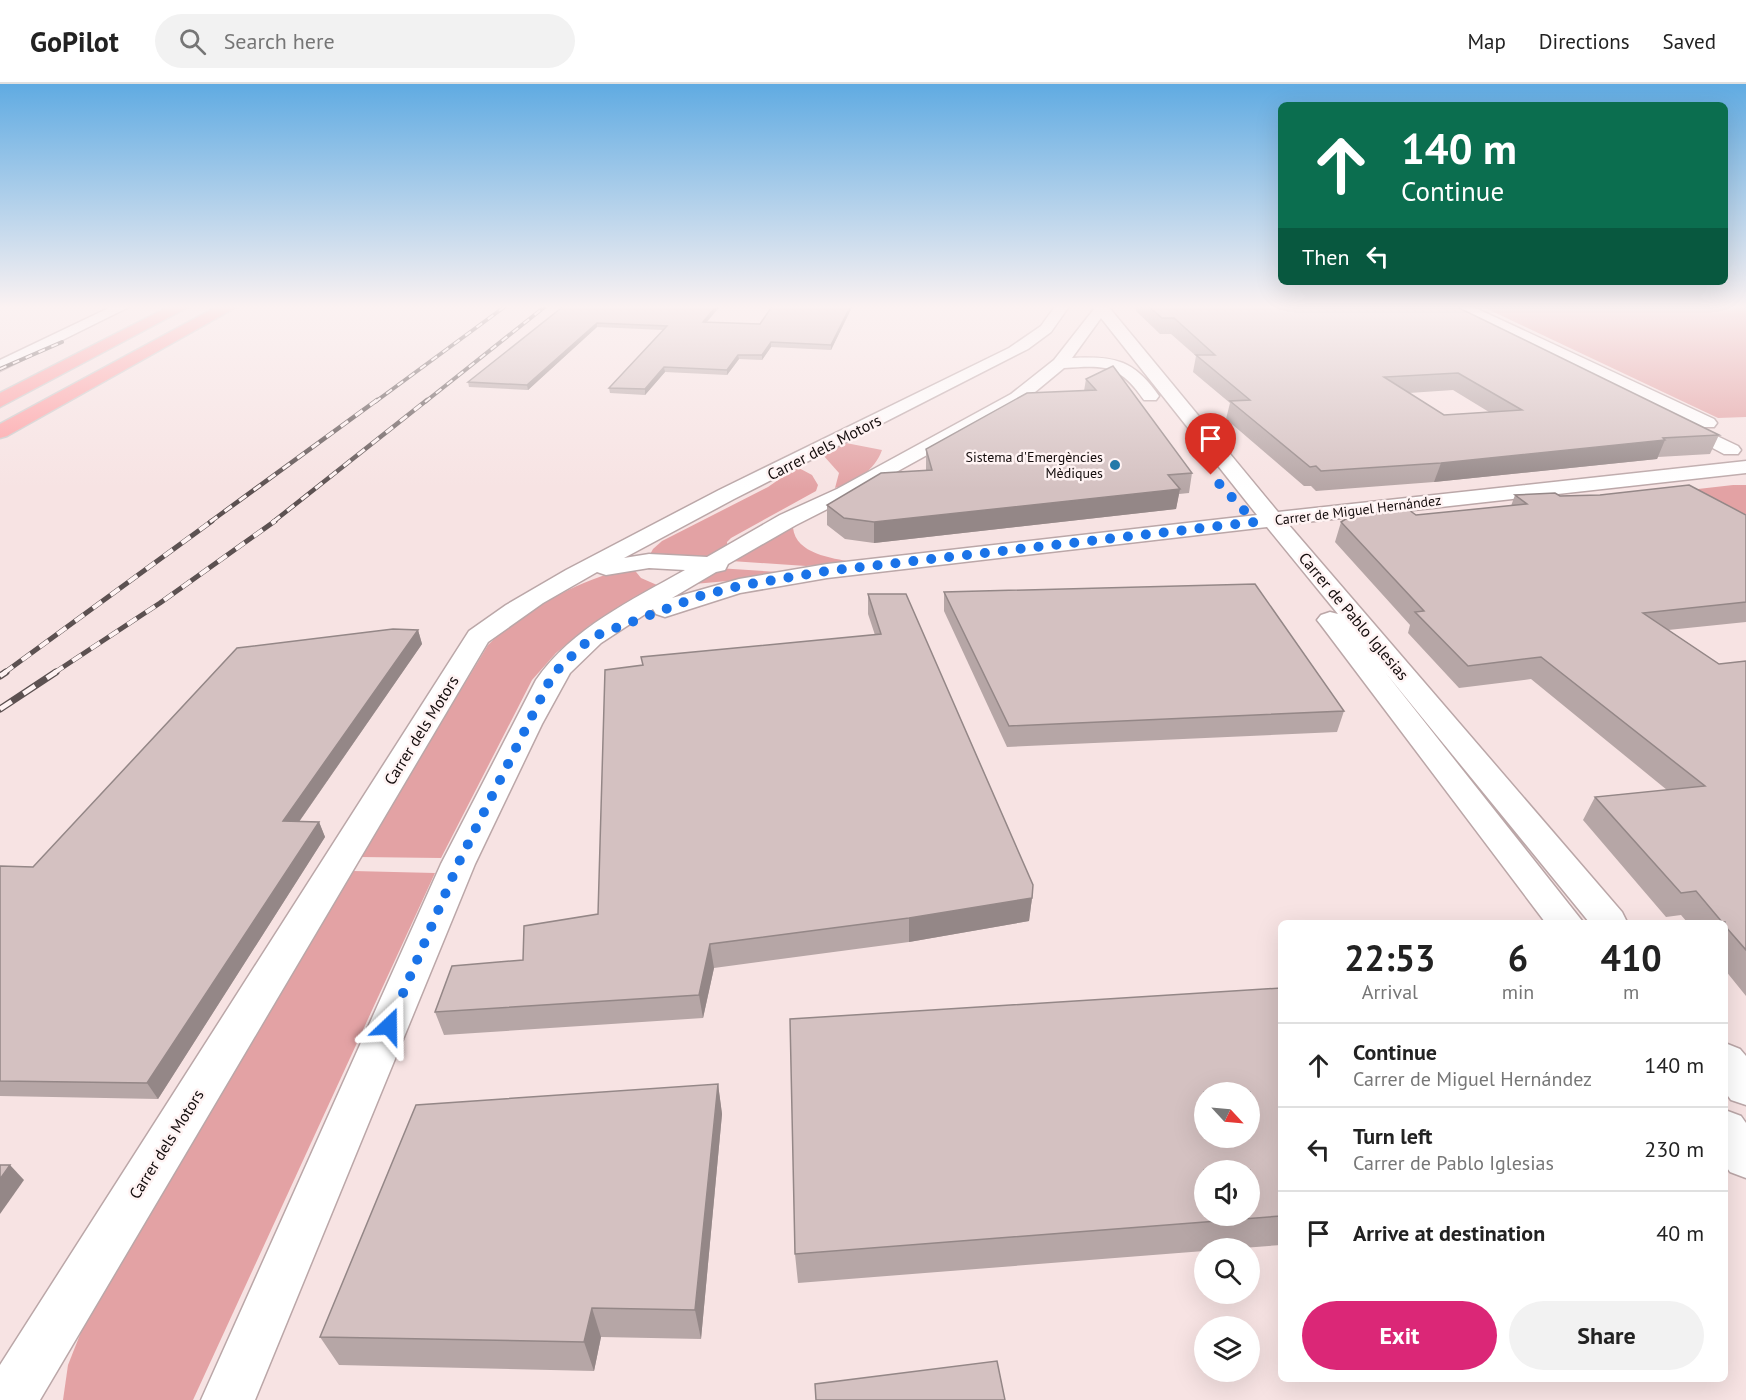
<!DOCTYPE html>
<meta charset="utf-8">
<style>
body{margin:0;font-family:"PT Sans",sans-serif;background:#f2f2f2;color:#222;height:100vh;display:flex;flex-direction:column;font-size:22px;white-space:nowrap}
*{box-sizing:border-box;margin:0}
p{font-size:20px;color:#767676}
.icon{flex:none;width:33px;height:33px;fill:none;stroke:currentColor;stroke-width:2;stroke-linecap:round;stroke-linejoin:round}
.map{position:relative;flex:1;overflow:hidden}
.sheet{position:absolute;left:1278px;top:836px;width:450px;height:462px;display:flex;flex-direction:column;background:#fff;border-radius:9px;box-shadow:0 6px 24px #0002}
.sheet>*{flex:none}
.top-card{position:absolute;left:1278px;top:18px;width:450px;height:183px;border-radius:9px;box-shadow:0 6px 24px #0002;background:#0b6e4f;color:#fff;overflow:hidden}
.needle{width:39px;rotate:116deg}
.buttons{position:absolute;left:1194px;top:998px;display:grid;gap:12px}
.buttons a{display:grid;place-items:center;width:66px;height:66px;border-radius:50%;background:#fff;box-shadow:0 6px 24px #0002;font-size:30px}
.pin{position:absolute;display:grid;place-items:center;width:51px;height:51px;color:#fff;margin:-62px -26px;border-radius:50% 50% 50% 0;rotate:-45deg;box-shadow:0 0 6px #0007}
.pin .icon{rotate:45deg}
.me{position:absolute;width:66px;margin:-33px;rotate:23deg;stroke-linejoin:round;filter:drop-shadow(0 0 4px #0008)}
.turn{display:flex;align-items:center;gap:21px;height:126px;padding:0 24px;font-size:27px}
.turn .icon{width:78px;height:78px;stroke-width:2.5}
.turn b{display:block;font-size:42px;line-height:51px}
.then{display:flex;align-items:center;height:57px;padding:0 24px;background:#0003;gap:12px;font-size:22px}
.eta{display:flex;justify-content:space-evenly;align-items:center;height:102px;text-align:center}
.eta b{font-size:36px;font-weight:700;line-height:42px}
.primary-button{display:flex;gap:12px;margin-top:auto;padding:12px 24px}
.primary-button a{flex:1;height:69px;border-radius:36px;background:#db2777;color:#fff;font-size:24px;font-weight:700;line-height:69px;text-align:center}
.primary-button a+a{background:#f2f2f2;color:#222}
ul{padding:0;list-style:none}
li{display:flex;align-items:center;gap:18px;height:84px;padding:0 24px;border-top:2px solid #e0e0e0}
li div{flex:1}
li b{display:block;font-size:22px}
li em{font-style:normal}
header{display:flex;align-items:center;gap:36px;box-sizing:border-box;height:84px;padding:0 30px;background:#fff;border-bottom:2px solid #e0e0e0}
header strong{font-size:28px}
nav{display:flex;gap:33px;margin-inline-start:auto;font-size:21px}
.search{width:420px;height:54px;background:#f2f2f2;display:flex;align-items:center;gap:15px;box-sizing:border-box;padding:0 21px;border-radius:33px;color:#767676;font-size:22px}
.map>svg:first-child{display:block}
.green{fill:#e3a2a4}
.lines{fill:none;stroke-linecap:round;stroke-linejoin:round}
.minor-casing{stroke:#bba7a8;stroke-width:3}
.highway-casing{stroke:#cbcaca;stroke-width:3}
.minor{fill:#fff;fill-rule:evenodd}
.highway{fill:#fd9fa3;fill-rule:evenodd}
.rail-far3-casing{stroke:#5c5151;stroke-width:4}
.rail-far2-casing{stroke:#5c5151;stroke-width:4.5}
.rail-far1-casing{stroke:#5c5151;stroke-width:5}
.rail-casing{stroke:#5c5151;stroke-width:7}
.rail-far3{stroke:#fff3f3;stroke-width:2;stroke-dasharray:7;stroke-linecap:butt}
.rail-far2{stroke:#fff3f3;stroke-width:3;stroke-dasharray:9;stroke-linecap:butt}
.rail-far1{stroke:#fff3f3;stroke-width:4;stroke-dasharray:11;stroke-linecap:butt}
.rail{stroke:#fff3f3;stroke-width:4.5;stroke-dasharray:14;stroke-linecap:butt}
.wall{fill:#b6a6a6;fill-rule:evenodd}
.shaded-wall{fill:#948787}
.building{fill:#d4c1c1;stroke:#948787;stroke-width:1.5;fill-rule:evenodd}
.route{stroke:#1a73e8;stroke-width:10;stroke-dasharray:0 18}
.poi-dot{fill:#2379a9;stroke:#fff3f3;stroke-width:2}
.labels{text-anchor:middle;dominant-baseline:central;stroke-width:5;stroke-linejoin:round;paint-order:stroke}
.far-poi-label{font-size:14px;fill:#130c0c;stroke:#fff3f3;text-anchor:end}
.far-street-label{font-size:14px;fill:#130c0c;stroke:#fff3f3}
.street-label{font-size:16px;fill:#130c0c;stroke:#fff3f3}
</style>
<header>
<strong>GoPilot</strong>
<div class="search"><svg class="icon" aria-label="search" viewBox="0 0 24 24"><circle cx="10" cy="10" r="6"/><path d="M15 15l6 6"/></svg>Search here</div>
<nav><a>Map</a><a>Directions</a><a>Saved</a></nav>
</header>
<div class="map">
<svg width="1746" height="1316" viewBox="0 0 1746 1316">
<rect width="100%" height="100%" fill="#f7e3e3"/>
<g class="green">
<polygon points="1746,221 1746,333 1718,334 1481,222"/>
<path d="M846 359 882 366C875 386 855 399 835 404L839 389 823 371Z"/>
<polygon points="797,383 812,391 818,401 816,407 731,454 727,458 727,464 704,476 648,474 653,465 662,457 768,403"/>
<polygon points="1733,401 1746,401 1746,454 1663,409"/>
<path d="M790 444H793C796 470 832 474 852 478L806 482 731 477Z"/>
<path d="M632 483 641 494 657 501 590 541 556 569 532 596 441 774 360 773 488 561C525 524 582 495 632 483Z"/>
<polygon points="717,484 794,489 793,491 694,500"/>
<polygon points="353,787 435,789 193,1316 63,1316 68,1281 83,1243"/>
</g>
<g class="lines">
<defs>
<g id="minor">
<polygon points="115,221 133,221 0,287 0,276"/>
<path d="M1056 221H1070L1051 248 1028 265 734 415 624 474 649 470 707 473 780 431 837 405 1011 310 1054 276 1094 225 1093 221H1107L1278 428 1746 377V389L1288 440 1622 828 1627 838H1589L1385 588 1583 838H1545L1321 541 1317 536 1321 531 1330 528 1338 530 1267 443 827 494 740 509 665 533 656 530 653 525 601 559 570 589 542 640 475 780 255 1316H201L441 780 536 596C572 544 632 516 685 486L649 484 606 491 597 488 543 519 488 558 40 1316H0V1281L469 547 506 521 566 486 719 406 1009 264 1041 242ZM1101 234 1257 431 827 480 739 495 672 514 716 488 725 486 728 480 796 441 851 413 1023 318 1064 284C1105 281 1119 280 1144 316H1156L1159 312C1134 276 1115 272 1072 274Z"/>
<polygon points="1451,221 1469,221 1714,335 1717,339 1714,343 1702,343"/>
<polygon points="1681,335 1738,362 1741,366 1738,370 1724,370 1675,344 1672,340 1675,336"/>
<polygon points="1725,959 1740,965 1746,972 1746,1021 1731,1016 1725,1008"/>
<polygon points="1725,1026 1741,1032 1746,1039 1746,1094 1730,1088 1725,1081"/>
</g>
<g id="highway">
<polygon points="172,221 192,221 0,323 0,309"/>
<polygon points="220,221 240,221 7,352 0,354 0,340"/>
</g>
</defs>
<use href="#minor" class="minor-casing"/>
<use href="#highway" class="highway-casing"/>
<use href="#minor" class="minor"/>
<use href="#highway" class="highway"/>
<defs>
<g id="rail-far3">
<polyline points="0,285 62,258"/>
<polyline points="375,318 507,221"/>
<polyline points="425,318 547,221"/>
</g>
<g id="rail-far2">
<polyline points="210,438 377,316"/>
<polyline points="273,438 427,316"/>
</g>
<g id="rail-far1">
<polyline points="4,589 212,437"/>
<polyline points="54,589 160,519 275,437"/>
</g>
<g id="rail">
<polyline points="0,592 6,588"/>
<polyline points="0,625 56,588"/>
</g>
</defs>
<use href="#rail-far3" class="rail-far3-casing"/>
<use href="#rail-far2" class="rail-far2-casing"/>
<use href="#rail-far1" class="rail-far1-casing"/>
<use href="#rail" class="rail-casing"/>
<use href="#rail-far3" class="rail-far3"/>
<use href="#rail-far2" class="rail-far2"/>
<use href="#rail-far1" class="rail-far1"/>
<use href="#rail" class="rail"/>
</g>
<g class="wall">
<polygon points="565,221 721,221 707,238 760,240 853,221 831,266 771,263 762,276 739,275 727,291 665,288 645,311 610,309 609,304 663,246 597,243 528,306 469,303 468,298"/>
<path d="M1136 221H1453L1719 351 1710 370 1658 373 1657 375 1434 398 1316 407 1311 402H1304L1226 335 1230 319 1193 288 1196 272 1171 250H1160L1136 227ZM1453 306 1489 328 1444 331 1409 309Z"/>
<polygon points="1086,295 1192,389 1189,409 1179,410 1176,425 874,459 845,455 827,441 827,421 926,387 926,365 1084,307"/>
<polygon points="1515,411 1560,412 1746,431 1746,538 1668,546 1719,580 1746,577 1746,912 1725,886 1725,838 1687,838 1681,831 1666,833 1583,736 1595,713 1667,706 1531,595 1459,604 1408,549 1410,541 1335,458 1341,438 1511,422"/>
<polygon points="944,508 1344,627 1337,648 1007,663 944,527"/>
<polygon points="868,510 1032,814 1029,837 909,858 714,884 703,934 444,951 435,928 523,876 598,830 875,551 868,530"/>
<polygon points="418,546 422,560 299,738 319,738 325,753 158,1015 0,1012 0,782 33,783"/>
<polygon points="1281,904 1281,1161 1243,1164 1204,1164 1204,1167 798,1199 795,1170"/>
<polygon points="718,1000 722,1030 701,1255 601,1253 594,1287 339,1281 320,1253"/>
</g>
<g class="shaded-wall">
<polygon points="717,221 721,221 703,242 703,238"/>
<polygon points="851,221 853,221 831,266 831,261"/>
<polygon points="597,239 597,243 528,306 527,301"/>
<polygon points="771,258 771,263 762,276 762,271"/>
<polygon points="738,271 739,275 727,291 727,286"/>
<polygon points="664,283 665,288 645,311 645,305"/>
<polygon points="1665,356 1657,375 1434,398 1441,379"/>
<polygon points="1180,405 1176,425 874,459 874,438"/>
<polygon points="418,546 422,560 289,752 283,737"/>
<polygon points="319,738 325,753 158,1015 147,999"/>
<polygon points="1032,814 1029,837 909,858 909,834"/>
<polygon points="710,860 714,884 703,934 699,911"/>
<polygon points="718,1000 722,1030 701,1255 695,1226"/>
<polygon points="10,1081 24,1096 0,1130 0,1095"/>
<polygon points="592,1224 601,1253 594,1287 584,1258"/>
</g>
<g class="building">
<polygon points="565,221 717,221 703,238 760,240 773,221 851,221 831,261 771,258 762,271 738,271 727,286 664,283 645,305 609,304 667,242 597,239 527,301 468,298"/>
<path d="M1147 221H1453L1719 351 1663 354 1665 356 1441 379 1321 387 1316 382 1310 383 1230 317 1250 316 1196 271H1215L1174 234H1162ZM1458 289 1522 326 1444 331 1384 293Z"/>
<polygon points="1113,282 1192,389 1168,391 1180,405 874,438 844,434 827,421 881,389 932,386 926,365 1027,309 1096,306 1086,295"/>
<polygon points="1689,401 1746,431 1746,518 1643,529 1719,580 1746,577 1746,866 1725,842 1725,838 1722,838 1696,807 1681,809 1595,713 1705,702 1541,573 1468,582 1415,528 1424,527 1341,438 1352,431 1366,429 1409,426 1416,431 1527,420 1515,411 1555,409 1560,412 1600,411"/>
<polygon points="1255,500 1344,627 1009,642 944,508"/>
<polygon points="868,510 906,510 1033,801 1032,814 909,834 710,860 699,911 435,928 452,882 523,876 524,842 598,830 605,586 643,581 641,573 881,550"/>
<polygon points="393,545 418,546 283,737 319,738 147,999 0,997 0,782 33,783 237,564"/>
<path d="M1281 904V1132L795 1170 790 935ZM1204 1008H1250V1053H1204ZM1204 1086H1250V1131H1204Z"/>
<polygon points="718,1000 695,1226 592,1224 584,1258 320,1253 416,1021"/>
<polygon points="0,1081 10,1081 0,1095"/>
<polygon points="997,1277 1005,1316 816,1316 815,1300"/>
</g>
<linearGradient id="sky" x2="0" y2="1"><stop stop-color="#60abe2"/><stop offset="0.55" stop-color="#fbf2f2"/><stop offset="1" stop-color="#fbf2f2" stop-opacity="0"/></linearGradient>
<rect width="1746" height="405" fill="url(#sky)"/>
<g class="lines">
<polyline class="route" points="389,942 458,780 550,596 560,583 592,553 700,512 739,502 827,487 1255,438 1211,391"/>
</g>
<circle class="poi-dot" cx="1115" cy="381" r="6"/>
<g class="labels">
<g class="far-poi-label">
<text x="1103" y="373">Sistema d'Emergències<tspan x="1103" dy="16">Mèdiques</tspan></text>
</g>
<g class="far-street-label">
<text transform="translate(1358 426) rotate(-7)">Carrer de Miguel Hernández</text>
</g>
<g class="street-label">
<text transform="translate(824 363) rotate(-27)">Carrer dels Motors</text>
<text transform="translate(1354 532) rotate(50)">Carrer de Pablo Iglesias</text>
<text transform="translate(421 646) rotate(-58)">Carrer dels Motors</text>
<text transform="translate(166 1060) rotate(-58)">Carrer dels Motors</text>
</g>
</g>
</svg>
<div class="buttons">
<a><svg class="needle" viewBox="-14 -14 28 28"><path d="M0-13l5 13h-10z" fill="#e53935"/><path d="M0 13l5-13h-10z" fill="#767676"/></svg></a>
<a><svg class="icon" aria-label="sound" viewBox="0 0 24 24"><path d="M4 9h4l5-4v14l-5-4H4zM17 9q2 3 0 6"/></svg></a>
<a><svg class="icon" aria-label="search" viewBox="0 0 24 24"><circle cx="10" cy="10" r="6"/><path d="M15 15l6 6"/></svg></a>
<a><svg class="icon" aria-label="layers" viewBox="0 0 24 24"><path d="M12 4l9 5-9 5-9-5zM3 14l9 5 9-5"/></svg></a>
</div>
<div class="pin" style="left:1211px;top:391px;background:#d93025"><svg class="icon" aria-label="arrive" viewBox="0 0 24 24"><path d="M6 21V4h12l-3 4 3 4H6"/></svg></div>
<svg class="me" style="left:389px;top:942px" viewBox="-20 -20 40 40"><path d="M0-17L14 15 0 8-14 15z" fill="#1a73e8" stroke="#fff" stroke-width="4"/></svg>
<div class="top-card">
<div class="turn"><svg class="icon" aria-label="ahead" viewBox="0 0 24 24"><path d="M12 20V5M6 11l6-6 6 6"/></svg><div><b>140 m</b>Continue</div></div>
<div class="then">Then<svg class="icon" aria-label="left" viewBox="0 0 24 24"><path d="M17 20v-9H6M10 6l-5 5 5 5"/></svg></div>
</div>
<section class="sheet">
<div class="eta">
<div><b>22:53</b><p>Arrival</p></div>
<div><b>6</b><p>min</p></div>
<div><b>410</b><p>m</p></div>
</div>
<ul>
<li><svg class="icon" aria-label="ahead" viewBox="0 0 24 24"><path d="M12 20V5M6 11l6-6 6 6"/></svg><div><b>Continue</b><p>Carrer de Miguel Hernández</p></div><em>140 m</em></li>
<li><svg class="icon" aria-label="left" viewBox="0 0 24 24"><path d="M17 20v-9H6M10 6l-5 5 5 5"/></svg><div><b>Turn left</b><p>Carrer de Pablo Iglesias</p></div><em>230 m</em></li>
<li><svg class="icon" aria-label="arrive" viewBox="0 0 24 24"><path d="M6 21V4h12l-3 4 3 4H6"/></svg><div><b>Arrive at destination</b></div><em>40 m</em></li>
</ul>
<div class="primary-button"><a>Exit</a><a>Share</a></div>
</section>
</div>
